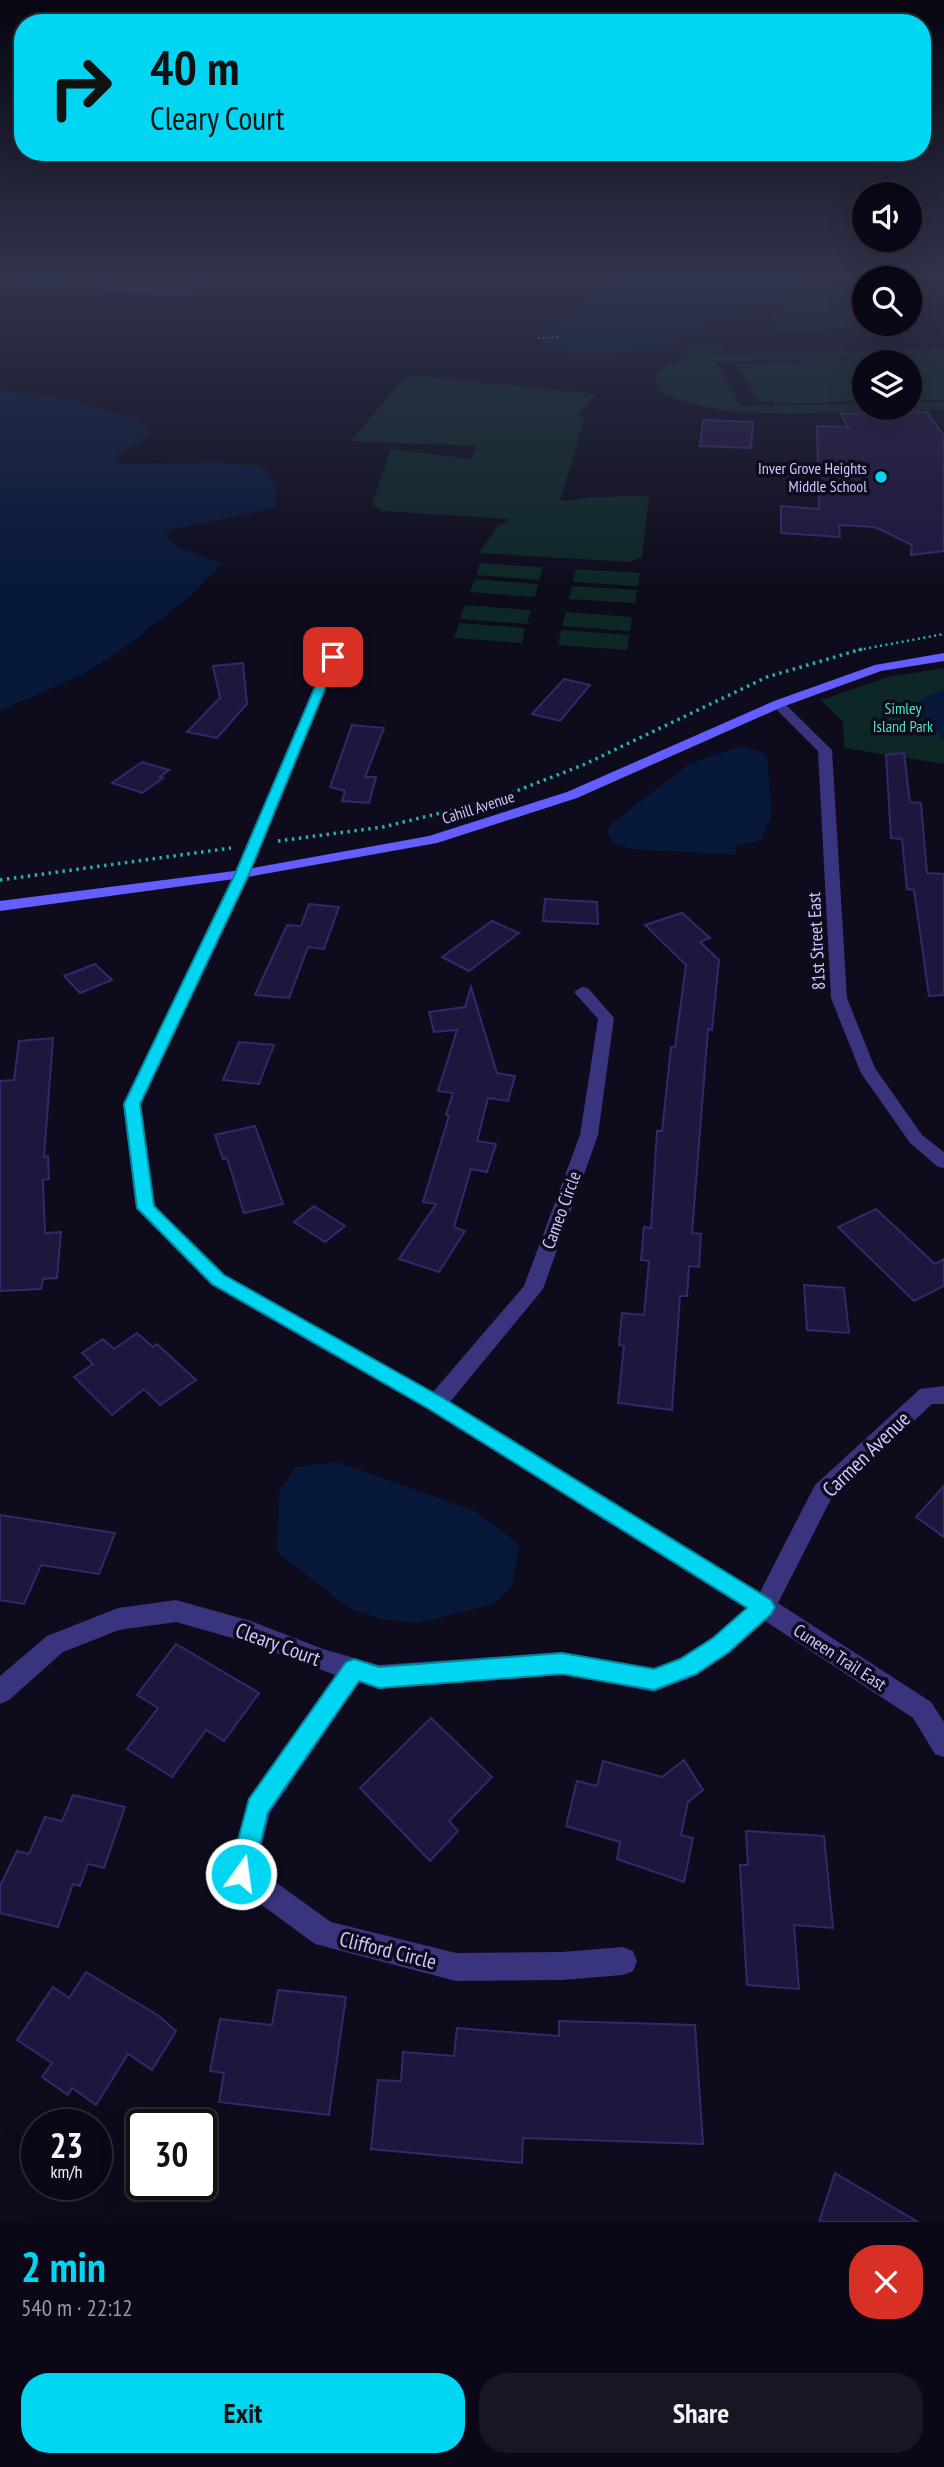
<!DOCTYPE html>
<meta charset="utf-8">
<style>
body{margin:0;font-family:"PT Sans Narrow",sans-serif;background:#181623;color:#f1f3f6;height:100vh;display:flex;flex-direction:column;font-size:26px;white-space:nowrap}
*{box-sizing:border-box;margin:0}
p{font-size:23px;color:#999aa1}
.icon{flex:none;width:38px;height:38px;fill:none;stroke:currentColor;stroke-width:2;stroke-linecap:round;stroke-linejoin:round}
.map{position:relative;height:2222px;overflow:hidden}
.side{display:flex;flex-direction:column;background:#0a0816;flex:1}
.side>*{flex:none}
.guide{position:absolute;left:14px;top:14px;width:917px;height:147px;border-radius:28px;box-shadow:0 7px 28px #0002,0 0 0 2px #2a2935;background:#00d5f1;color:#111;overflow:hidden}
.controls{position:absolute;left:852px;top:182px;display:grid;gap:14px}
.controls a{display:grid;place-items:center;width:70px;height:70px;border-radius:50%;background:#0a0816;box-shadow:0 7px 28px #0002,0 0 0 2px #2a2935;font-size:35px}
.speed{position:absolute;left:21px;top:2109px;display:flex;gap:14px;font-size:35px;font-weight:700;text-align:center}
.speed>*{display:grid;place-content:center;width:91px;height:91px;border-radius:50%;background:#0a0816;box-shadow:0 7px 28px #0002,0 0 0 2px #2a2935;line-height:1}
.speed small{font-size:18px;font-weight:400}
.speed .limit{border:4px solid #111;border-radius:10px;background:#fff;color:#111}
.pin{position:absolute;display:grid;place-items:center;width:60px;height:60px;color:#fff;margin:-30px;border-radius:14px;box-shadow:0 4px 10px #0006}
.me{position:absolute;width:77px;margin:-38px;rotate:14deg;stroke-linejoin:round;filter:drop-shadow(0 0 5px #0008)}
.turn{display:flex;align-items:center;gap:24px;height:147px;padding:0 21px;font-size:32px}
.turn .icon{width:91px;height:91px;stroke-width:2.5}
.turn b{display:block;font-size:49px;line-height:60px}
.round{display:grid;place-items:center;flex:none;width:74px;height:74px;border-radius:28px;background:#181623}
.overview{display:flex;align-items:center;justify-content:space-between;height:119px;padding:0 21px}
h1{font-size:42px;font-weight:700;line-height:52px;color:#00d5f1}
.cta{display:flex;gap:14px;margin-top:auto;padding:14px 21px}
.cta a{flex:1;height:80px;border-radius:28px;background:#00d5f1;color:#111;font-size:28px;font-weight:700;line-height:80px;text-align:center}
.cta a+a{background:#181623;color:#f1f3f6}
.map>svg:first-child{display:block}
.green{fill:#0d2726}
.water{fill:#071839}
.building{fill:#1f163e;stroke:#36276b;stroke-width:2}
.lines{fill:none;stroke-linecap:round;stroke-linejoin:round}
.path-far2{stroke:#28b1ab;stroke-width:2;stroke-dasharray:2 2.5;stroke-linecap:butt}
.path-far1{stroke:#28b1ab;stroke-width:2.5;stroke-dasharray:2 3.5;stroke-linecap:butt}
.path{stroke:#28b1ab;stroke-width:3.5;stroke-dasharray:2.5 4.5;stroke-linecap:butt}
.street{fill:#38347e;fill-rule:evenodd}
.secondary{fill:#645dff;fill-rule:evenodd}
.route{fill:#00d5f1;stroke:#008a9d;stroke-width:2}
.poi-dot{fill:#00d5f1;stroke:#0e0b1d;stroke-width:2.5}
.labels{text-anchor:middle;dominant-baseline:central;stroke-width:7;stroke-linejoin:round;paint-order:stroke}
.far-poi-label{font-size:16px;fill:#cec6ff;stroke:#0e0b1d;text-anchor:end}
.far-park-label{font-size:16px;fill:#4fe2c0;stroke:#0e0b1d}
.far-street-label{font-size:16px;fill:#cec6ff;stroke:#0e0b1d}
.street-label{font-size:18px;fill:#cec6ff;stroke:#0e0b1d}
.near-street-label{font-size:21px;fill:#cec6ff;stroke:#0e0b1d}
</style>
<div class="map">
<svg width="944" height="2222" viewBox="0 0 944 2222">
<rect width="100%" height="100%" fill="#0e0b1d"/>
<g class="green">
<polygon points="837,290 864,290 864,324 908,324 910,328 776,331 774,315 799,297"/>
<path d="M686 344 723 345 728 350 704 355 944 349V400H910V362H864V401L774 404 772 401H758L737 364 942 356 715 362 740 406 864 404V408H910V402H944V410C906 411 868 412 830 413 772 414 715 417 660 392L655 377 666 365 693 356 687 351Z"/>
<polygon points="417,376 587,393 584,397 596,394 578,415 585,416 560,501 591,497 649,496 642,557 629,562 479,553 497,527 510,519 382,511 372,504 391,449 471,459 477,446 350,441 405,378"/>
<polygon points="480,563 543,567 539,580 476,575"/>
<polygon points="576,569 640,573 638,586 573,582"/>
<polygon points="474,579 538,584 535,597 470,592"/>
<polygon points="572,586 637,590 635,603 569,599"/>
<polygon points="465,605 530,610 531,610 527,624 460,619"/>
<polygon points="566,612 632,617 630,631 562,626"/>
<polygon points="459,623 525,628 522,643 454,638"/>
<polygon points="561,630 629,635 627,650 558,645"/>
<polygon points="944,668 944,764 844,748 843,722 821,700 888,677"/>
</g>
<g class="water">
<polygon points="763,277 810,285 812,288 805,292 719,318 658,351 573,354 543,345 542,334 601,287 630,282"/>
<polygon points="0,390 59,397 139,420 151,434 118,455 115,460 122,464 216,462 262,466 277,484 275,508 168,530 166,537 176,546 223,564 190,596 120,651 85,673 0,711"/>
<polygon points="944,689 944,741 931,723 908,709 927,696"/>
<polygon points="742,746 762,752 767,758 772,815 761,840 736,846 736,855 631,849 614,843 607,832 611,824 689,764"/>
<polygon points="337,1462 475,1511 519,1544 512,1586 494,1604 418,1623 381,1619 349,1608 277,1552 279,1493 295,1467"/>
</g>
<g class="building">
<polygon points="927,412 944,436 944,551 911,555 912,545 875,527 839,525 840,537 781,533 781,506 819,509 817,426 848,427 841,414"/>
<polygon points="703,420 753,422 751,448 700,446"/>
<polygon points="243,663 247,704 217,738 187,732 220,698 213,666"/>
<polygon points="564,679 590,685 560,721 532,714"/>
<polygon points="352,725 384,728 365,777 376,777 369,803 342,801 345,791 330,787"/>
<polygon points="904,753 910,802 921,803 927,873 944,874 944,995 929,996 914,890 907,889 902,839 891,838 886,755"/>
<polygon points="142,762 169,770 160,777 163,778 142,793 112,783"/>
<polygon points="545,899 597,902 598,924 543,921"/>
<polygon points="309,904 339,907 324,949 308,947 289,998 255,995 287,925 301,926"/>
<polygon points="682,913 710,938 700,942 719,960 712,1030 708,1029 692,1233 701,1234 699,1267 689,1266 687,1296 680,1296 672,1410 618,1403 624,1346 619,1345 622,1313 644,1315 649,1261 641,1260 644,1227 651,1228 657,1131 662,1131 671,1047 675,1047 686,965 645,925"/>
<polygon points="492,921 519,933 469,971 442,957"/>
<polygon points="95,964 112,980 80,993 64,976"/>
<polygon points="471,987 497,1073 515,1076 508,1101 488,1098 477,1141 496,1144 487,1172 471,1169 454,1227 465,1231 439,1272 399,1259 436,1204 423,1202 449,1116 446,1115 453,1093 438,1091 457,1030 434,1032 429,1012 465,1007"/>
<polygon points="53,1038 44,1157 48,1156 49,1179 43,1180 45,1233 61,1232 57,1278 43,1279 41,1289 0,1291 0,1081 14,1080 19,1041"/>
<polygon points="239,1042 274,1045 259,1084 223,1080"/>
<polygon points="255,1126 283,1204 244,1213 227,1158 223,1159 215,1135"/>
<polygon points="314,1206 345,1226 325,1242 294,1222"/>
<polygon points="876,1209 935,1264 944,1259 944,1286 914,1301 838,1227"/>
<polygon points="804,1285 844,1288 849,1333 807,1330"/>
<polygon points="137,1333 153,1347 157,1344 196,1380 160,1405 144,1389 112,1415 74,1377 93,1364 82,1353 103,1339 114,1349"/>
<polygon points="944,1486 944,1537 916,1517"/>
<polygon points="0,1515 115,1533 99,1574 41,1565 24,1604 0,1600"/>
<polygon points="176,1644 259,1693 224,1741 206,1730 172,1777 127,1749 158,1708 137,1695"/>
<polygon points="431,1718 492,1777 449,1821 458,1831 430,1861 360,1788"/>
<polygon points="684,1760 703,1790 688,1802 681,1835 693,1838 684,1882 617,1859 620,1842 566,1826 577,1781 597,1786 603,1761 662,1777"/>
<polygon points="73,1795 125,1807 104,1868 88,1864 80,1886 73,1884 58,1927 0,1913 0,1886 17,1851 29,1854 45,1817 62,1821"/>
<polygon points="746,1831 824,1836 833,1928 794,1925 799,1989 747,1985 740,1865 748,1865"/>
<polygon points="86,1972 159,2016 176,2031 152,2070 128,2054 96,2105 72,2088 68,2095 42,2077 52,2063 17,2040 53,1987 69,1998"/>
<polygon points="278,1990 346,1997 329,2115 219,2102 224,2073 210,2071 220,2019 272,2025"/>
<polygon points="559,2021 695,2025 703,2144 523,2138 522,2163 371,2149 378,2080 401,2081 403,2052 454,2056 457,2028 559,2036"/>
<polygon points="835,2173 918,2222 819,2222"/>
</g>
<g class="lines">
<polyline class="path-far2" points="538,338 558,337"/>
<polyline class="path-far1" points="853,651 944,634"/>
<g class="path">
<polyline points="511,793 583,765 767,677 862,649"/>
<polyline points="278,841 383,827 469,806"/>
<polyline points="0,880 231,848"/>
</g>
<g class="street">
<polygon points="203,276 211,276 197,291 182,294 50,288 0,282 0,278 50,284 182,290 191,287"/>
<polygon points="333,653 339,657 249,874 141,1104 154,1206 225,1275 433,1392 524,1286 580,1135 598,1019 574,992 582,987 588,988 614,1018 598,1135 543,1289 450,1402 760,1592 815,1485 920,1389 944,1386 944,1404 932,1404 831,1499 778,1603 931,1702 944,1722 944,1757 935,1754 913,1718 765,1621 729,1653 697,1675 654,1692 562,1674 379,1689 359,1682 270,1813 256,1868 331,1922 456,1953 562,1952 623,1947 633,1951 637,1961 633,1971 623,1975 562,1980 456,1981 315,1944 232,1883 228,1874 249,1798 335,1675 250,1643 176,1622 119,1630 63,1652 9,1700 0,1704 0,1676 47,1636 118,1608 176,1600 251,1621 323,1649 379,1665 562,1652 654,1668 680,1659 713,1637 746,1608 429,1410 211,1285 136,1208 123,1104 235,874 327,657"/>
<polygon points="778,700 782,701 832,750 847,998 875,1068 922,1135 944,1152 944,1168 938,1167 910,1143 861,1073 831,998 818,751 774,707 772,704"/>
</g>
<polygon class="secondary" points="944,653 944,661 881,671 782,707 577,798 437,843 242,878 0,911 0,901 242,870 429,836 567,792 774,701 875,665"/>
</g>
<linearGradient id="sky" x2="0" y2="1"><stop stop-color="#080610"/><stop offset="0.47" stop-color="#30344c"/><stop offset="1" stop-color="#30344c" stop-opacity="0"/></linearGradient>
<rect width="944" height="587" fill="url(#sky)"/>
<polygon class="route" points="329,654 338,657 249,874 140,1104 154,1206 224,1275 443,1398 771,1600 775,1607 771,1614 729,1652 696,1674 654,1690 562,1674 379,1688 359,1681 268,1812 253,1874 250,1882 241,1886 233,1882 229,1874 249,1799 346,1662 354,1659 379,1667 562,1653 654,1669 680,1659 713,1638 747,1608 429,1409 212,1284 137,1208 124,1104 235,874"/>
<circle class="poi-dot" cx="881" cy="477" r="7"/>
<g class="labels">
<g class="far-poi-label">
<text x="867" y="468">Inver Grove Heights<tspan x="867" dy="18">Middle School</tspan></text>
</g>
<g class="far-park-label">
<text x="903" y="708">Simley<tspan x="903" dy="18">Island Park</tspan></text>
</g>
<g class="far-street-label">
<text transform="translate(478 807) rotate(-18)">Cahill Avenue</text>
</g>
<g class="street-label">
<text transform="translate(816 941) rotate(-93)">81st Street East</text>
<text transform="translate(561 1210) rotate(-70)">Cameo Circle</text>
<text transform="translate(840 1657) rotate(33)">Cuneen Trail East</text>
</g>
<g class="near-street-label">
<text transform="translate(866 1454) rotate(-44)">Carmen Avenue</text>
<text transform="translate(278 1644) rotate(20)">Cleary Court</text>
<text transform="translate(388 1950) rotate(14)">Clifford Circle</text>
</g>
</g>
</svg>
<div class="controls">
<a><svg class="icon" aria-label="sound" viewBox="0 0 24 24"><path d="M4 9h4l5-4v14l-5-4H4zM17 9q2 3 0 6"/></svg></a>
<a><svg class="icon" aria-label="search" viewBox="0 0 24 24"><circle cx="10" cy="10" r="6"/><path d="M15 15l6 6"/></svg></a>
<a><svg class="icon" aria-label="layers" viewBox="0 0 24 24"><path d="M12 4l9 5-9 5-9-5zM3 14l9 5 9-5"/></svg></a>
</div>
<div class="speed"><div>23<small>km/h</small></div><div class="limit">30</div></div>
<div class="pin" style="left:333px;top:657px;background:#d93025"><svg class="icon" aria-label="arrive" viewBox="0 0 24 24"><path d="M6 21V4h12l-3 4 3 4H6"/></svg></div>
<svg class="me" style="left:241px;top:1874px" viewBox="-20 -20 40 40"><circle r="17" fill="#00d5f1" stroke="#fff" stroke-width="3"/><path d="M0-11L8 9 0 5-8 9z" fill="#fff"/></svg>
<div class="guide">
<div class="turn"><svg class="icon" aria-label="right" viewBox="0 0 24 24"><path d="M7 20v-9h11M14 6l5 5-5 5"/></svg><div><b>40 m</b>Cleary Court</div></div>
</div>
</div>
<section class="side">
<div class="overview"><div><h1>2 min</h1><p>540 m · 22:12</p></div><a class="round" style="background:#d93025;color:#fff"><svg class="icon" aria-label="close" viewBox="0 0 24 24"><path d="M6 6l12 12M18 6L6 18"/></svg></a></div>
<div class="cta"><a>Exit</a><a>Share</a></div>
</section>
